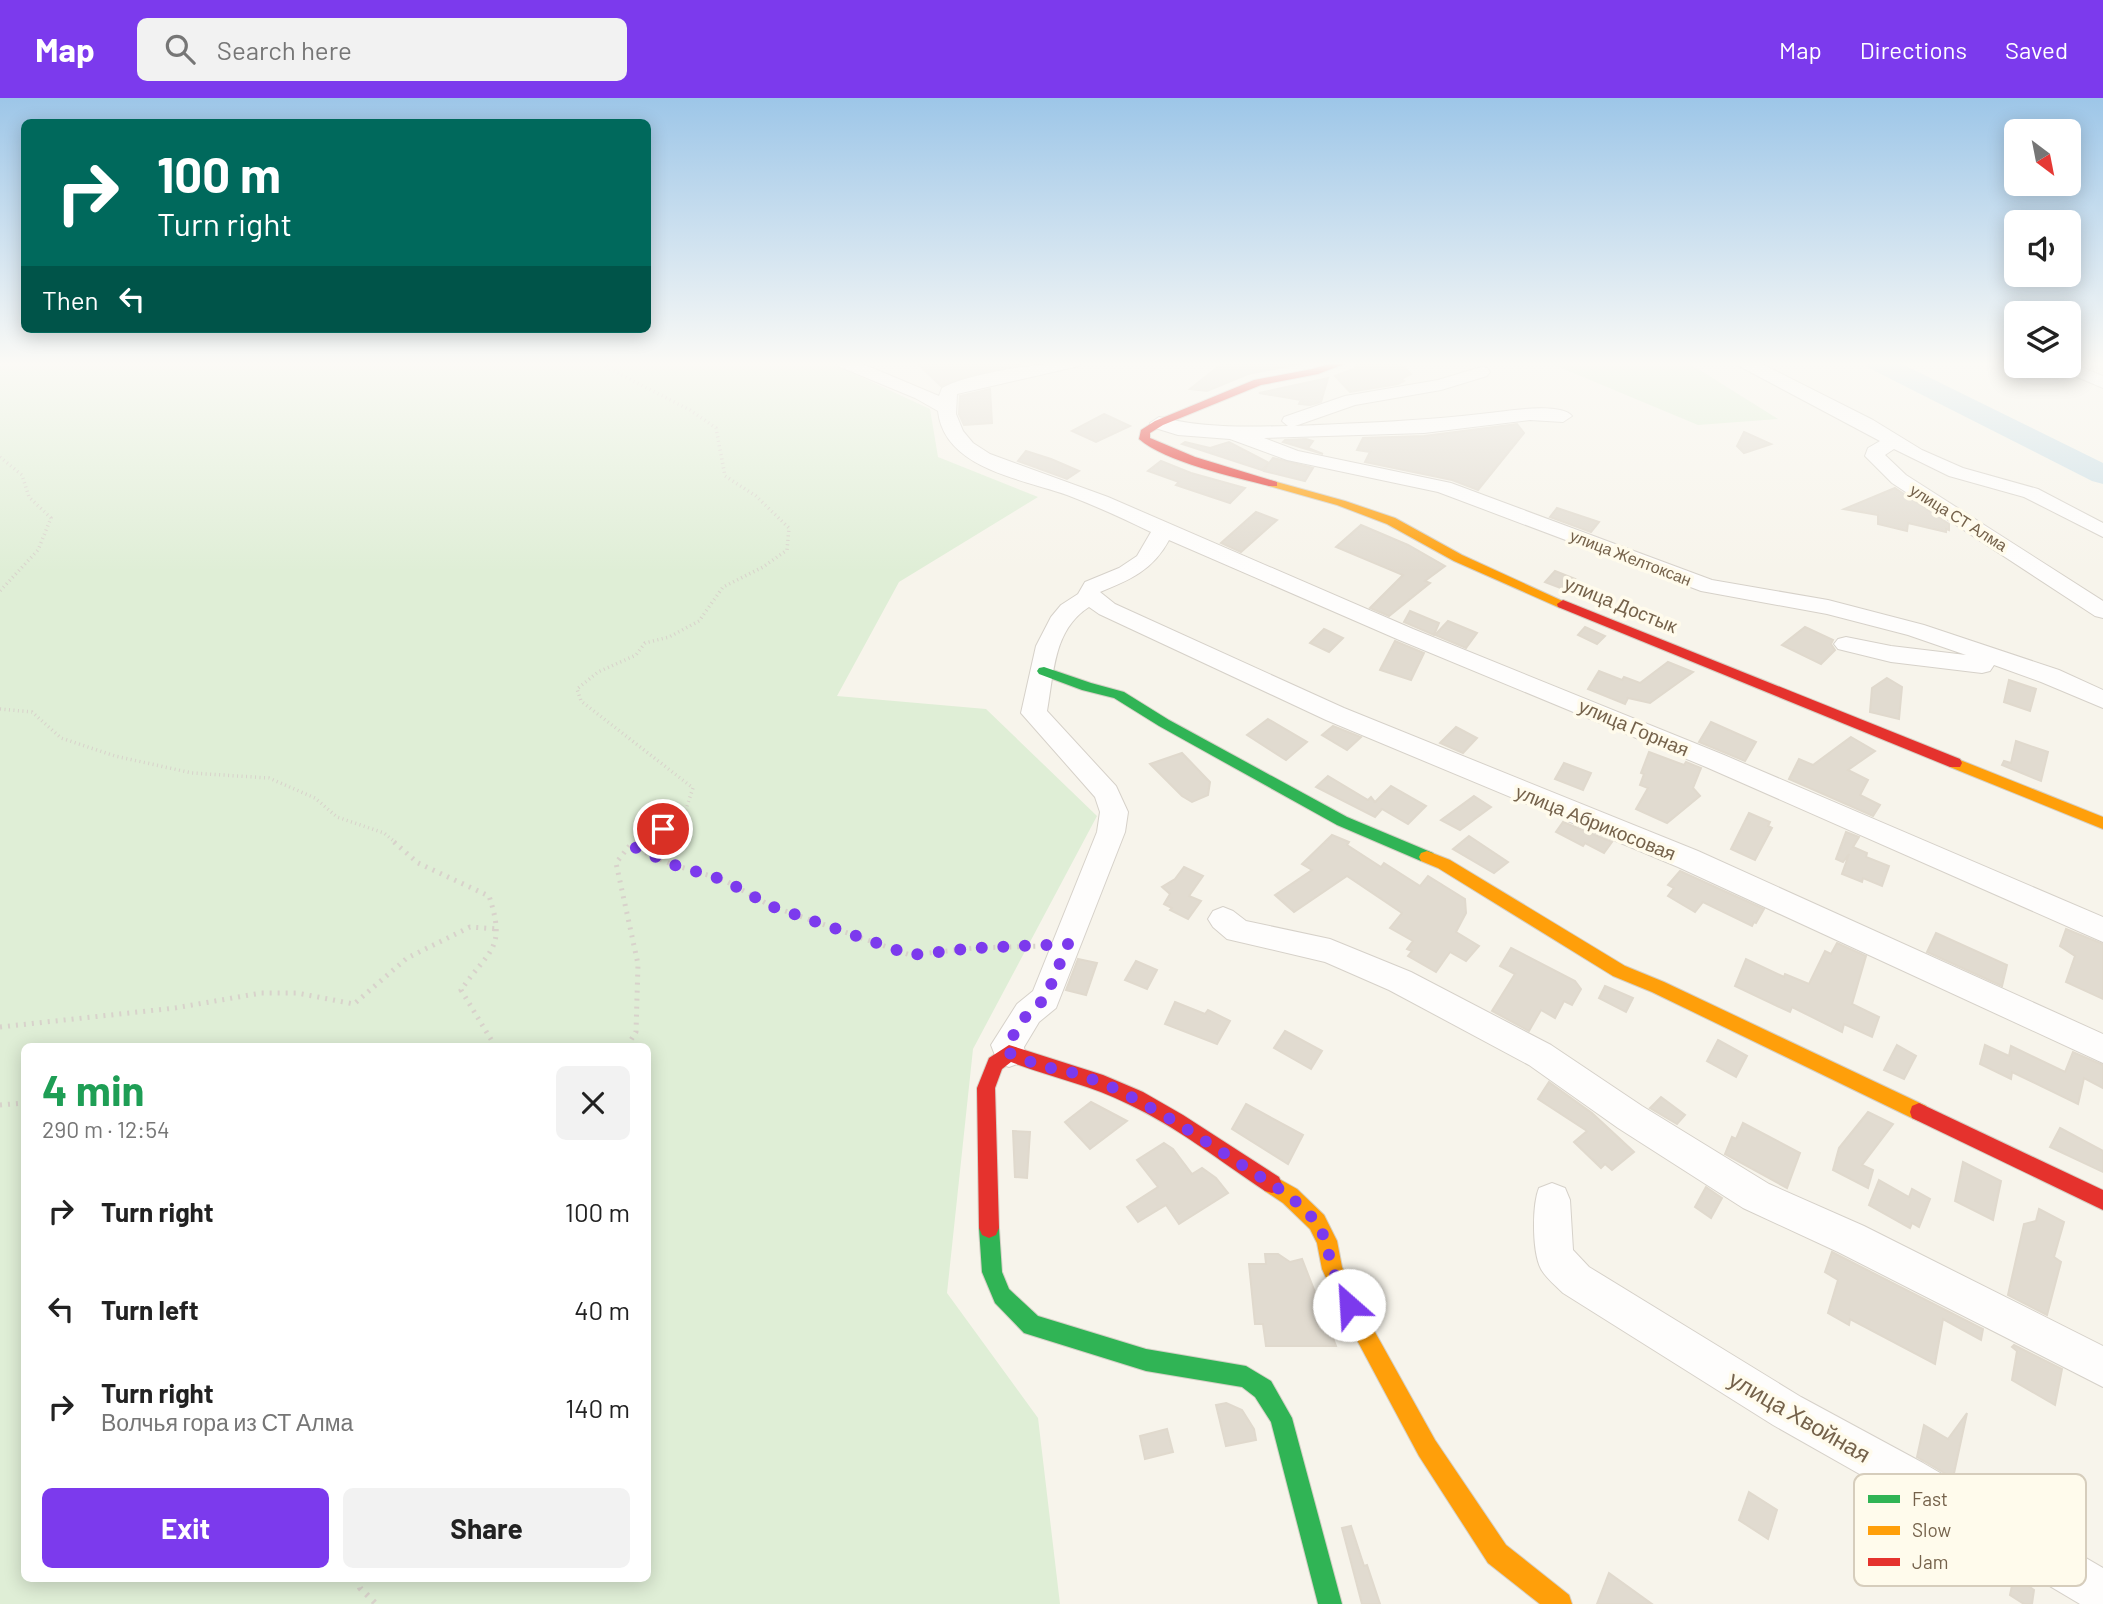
<!DOCTYPE html>
<meta charset="utf-8">
<style>
body{margin:0;font-family:Barlow,sans-serif;background:#f2f2f2;color:#222;height:100vh;display:flex;flex-direction:column;font-size:26px;white-space:nowrap}
*{box-sizing:border-box;margin:0}
p{font-size:23px;color:#767676}
.icon{flex:none;width:38px;height:38px;fill:none;stroke:currentColor;stroke-width:2;stroke-linecap:round;stroke-linejoin:round}
.map{position:relative;flex:1;overflow:hidden}
.sheet{position:absolute;left:21px;top:945px;width:630px;height:539px;display:flex;flex-direction:column;background:#fff;border-radius:10px;box-shadow:0 4px 18px #0003}
.sheet>*{flex:none}
.hud{position:absolute;left:21px;top:21px;width:630px;height:214px;border-radius:10px;box-shadow:0 4px 18px #0003;background:#00695c;color:#fff;overflow:hidden}
.needle{width:46px;rotate:148deg}
.buttons{position:absolute;left:2004px;top:21px;display:grid;gap:14px}
.buttons a{display:grid;place-items:center;width:77px;height:77px;border-radius:10px;background:#fff;box-shadow:0 4px 18px #0003;font-size:35px}
.pin{position:absolute;display:grid;place-items:center;width:60px;height:60px;color:#fff;margin:-30px;border:4px solid #fff;border-radius:50%;box-shadow:0 2px 7px #0007}
.me{position:absolute;width:77px;margin:-38px;rotate:334deg;stroke-linejoin:round;filter:drop-shadow(0 0 5px #0008)}
.turn{display:flex;align-items:center;gap:24px;height:147px;padding:0 21px;font-size:32px}
.turn .icon{width:91px;height:91px;stroke-width:2.5}
.turn b{display:block;font-size:49px;line-height:60px}
.then{display:flex;align-items:center;height:66px;padding:0 21px;background:#0003;gap:14px;font-size:26px}
.round{display:grid;place-items:center;flex:none;width:74px;height:74px;border-radius:10px;background:#f2f2f2}
.headline{display:flex;align-items:center;justify-content:space-between;height:119px;padding:0 21px}
h1{font-size:42px;font-weight:700;line-height:52px;color:#1e9e55}
.action{display:flex;gap:14px;margin-top:auto;padding:14px 21px}
.action a{flex:1;height:80px;border-radius:10px;background:#7c3aed;color:#fff;font-size:28px;font-weight:700;line-height:80px;text-align:center}
.action a+a{background:#f2f2f2;color:#222}
ul{padding:0;list-style:none}
li{display:flex;align-items:center;gap:21px;height:98px;padding:0 21px}
li div{flex:1}
li b{display:block;font-size:26px}
li em{font-style:normal}
header{display:flex;align-items:center;gap:42px;box-sizing:border-box;height:98px;padding:0 35px;background:#7c3aed;color:#fff}
header strong{font-size:33px}
nav{display:flex;gap:38px;margin-inline-start:auto;font-size:24px}
.search{width:490px;height:63px;background:#f2f2f2;display:flex;align-items:center;gap:18px;box-sizing:border-box;padding:0 24px;border-radius:10px;color:#767676;font-size:26px}
.map>svg:first-child{display:block}
.green{fill:#dfeed6;fill-rule:evenodd}
.lines{fill:none;stroke-linecap:round;stroke-linejoin:round}
.river{fill:#cde0e7;fill-rule:evenodd}
.building{fill:#e1dbd0;stroke:#e0d9cd;stroke-width:2}
.street-casing{stroke:#d6d1c9;stroke-width:2}
.fast-casing{stroke:#d5d0c6;stroke-width:2}
.slow-casing{stroke:#d5d0c6;stroke-width:2}
.jam-casing{stroke:#d5d0c6;stroke-width:2}
.path-far2{stroke:#d8d2cb;stroke-width:3.5;stroke-dasharray:1 3.5;stroke-linecap:butt}
.path-far1{stroke:#d8d2cb;stroke-width:5;stroke-dasharray:2 6;stroke-linecap:butt}
.path{stroke:#d8d2cb;stroke-width:6;stroke-dasharray:2.5 7;stroke-linecap:butt}
.street{fill:#fefdfc;fill-rule:evenodd}
.fast{fill:#30b455;fill-rule:evenodd}
.slow{fill:#ff9f0a;fill-rule:evenodd}
.jam{fill:#e5322d;fill-rule:evenodd}
.route{stroke:#7c3aed;stroke-width:12;stroke-dasharray:0 21.6}
.labels{text-anchor:middle;dominant-baseline:central;stroke-width:7;stroke-linejoin:round;paint-order:stroke}
.far-street-label{font-size:16px;fill:#75624b;stroke:#fffbec}
.street-label{font-size:19px;fill:#75624b;stroke:#fffbec}
.near-street-label{font-size:23px;fill:#75624b;stroke:#fffbec}
.key{fill:#fffbec;stroke:#d6cdbc;stroke-width:2}
.key-label{font-size:19px;fill:#75624b}
</style>
<header>
<strong>Map</strong>
<div class="search"><svg class="icon" aria-label="search" viewBox="0 0 24 24"><circle cx="10" cy="10" r="6"/><path d="M15 15l6 6"/></svg>Search here</div>
<nav><a>Map</a><a>Directions</a><a>Saved</a></nav>
</header>
<div class="map">
<svg width="2103" height="1506" viewBox="0 0 2103 1506">
<rect width="100%" height="100%" fill="#f7f4eb"/>
<g class="green">
<path d="M0 264H782L833 266 930 311 938 359 1038 399 899 484 837 598 986 611 1097 718 973 951 947 1195 1038 1320 1060 1506H0ZM24 948H648V1480H24Z"/>
<polygon points="1547,264 1687,264 1778,321 1698,327"/>
</g>
<g class="lines">
<polygon class="river" points="1865,264 1898,264 2103,365 2103,386 2092,383 1869,270"/>
</g>
<g class="building">
<polygon points="916,264 1021,264 1021,267 971,277 941,288"/>
<polygon points="1224,264 1310,264 1248,276 1207,293 1190,291"/>
<polygon points="1359,264 1399,264 1411,276 1401,281 1404,283 1398,286 1350,294 1335,278 1354,271"/>
<polygon points="1328,280 1321,304 1310,307 1299,306 1301,302 1259,295"/>
<polygon points="990,291 992,325 964,327 959,316 960,298"/>
<polygon points="1104,316 1130,328 1096,344 1072,333"/>
<polygon points="1517,326 1524,335 1478,392 1452,382 1365,364 1370,354 1357,352 1363,340 1424,338"/>
<polygon points="1744,334 1771,346 1744,355 1737,348"/>
<polygon points="1306,341 1313,343 1308,350 1323,356 1283,344 1285,342"/>
<polygon points="1185,344 1210,350 1229,344 1269,365 1273,360 1313,370 1305,383 1264,373 1269,365 1262,372 1182,346"/>
<polygon points="1026,353 1051,361 1079,373 1067,381 1018,363"/>
<polygon points="1161,363 1191,375 1245,390 1230,405 1176,387 1179,384 1148,373"/>
<polygon points="1895,390 1949,426 1949,432 1946,431 1946,434 1908,425 1907,433 1878,426 1878,417 1844,411"/>
<polygon points="1557,410 1599,424 1591,434 1550,419"/>
<polygon points="1256,414 1277,422 1241,454 1221,445"/>
<polygon points="1361,427 1408,447 1445,468 1425,483 1430,485 1389,518 1370,510 1403,477 1336,449"/>
<polygon points="1555,473 1575,481 1566,492 1545,484"/>
<polygon points="1410,513 1439,525 1434,537 1404,524"/>
<polygon points="1448,523 1477,535 1466,550 1435,537"/>
<polygon points="1585,529 1605,538 1597,546 1578,537"/>
<polygon points="1805,529 1833,542 1831,546 1835,552 1821,566 1782,547"/>
<polygon points="1324,531 1343,540 1329,554 1310,545"/>
<polygon points="1395,543 1424,555 1411,582 1380,572"/>
<polygon points="1668,564 1693,574 1650,605 1628,600 1625,606 1588,591 1599,573 1622,582 1624,579 1640,585"/>
<polygon points="1887,580 1902,589 1899,621 1870,614 1872,590"/>
<polygon points="2009,582 2036,591 2030,613 2004,604"/>
<polygon points="1268,621 1307,644 1286,662 1247,637"/>
<polygon points="1711,624 1756,644 1745,663 1699,644"/>
<polygon points="1333,628 1361,639 1347,652 1322,637"/>
<polygon points="1456,629 1477,640 1463,655 1440,645"/>
<polygon points="1851,639 1875,653 1848,672 1868,682 1860,697 1880,707 1873,718 1789,681 1799,661 1813,667"/>
<polygon points="2016,643 2048,654 2041,683 2002,667 2004,663 2011,665"/>
<polygon points="1649,654 1684,667 1686,664 1701,670 1693,690 1700,698 1667,725 1636,711 1648,690 1640,687 1644,676 1641,675"/>
<polygon points="1182,655 1210,684 1208,697 1192,704 1182,698 1150,666"/>
<polygon points="1564,665 1591,675 1583,692 1555,681"/>
<polygon points="1328,678 1368,702 1371,699 1375,704 1391,688 1426,708 1408,726 1382,711 1375,719 1316,689"/>
<polygon points="1474,698 1491,709 1460,732 1441,722"/>
<polygon points="1749,715 1770,724 1768,728 1772,730 1755,762 1731,751"/>
<polygon points="1563,724 1612,744 1604,755 1585,745 1583,748 1556,734"/>
<polygon points="1846,734 1859,739 1853,749 1867,755 1866,759 1889,768 1882,788 1863,780 1862,784 1842,776 1849,756 1843,764 1836,761"/>
<polygon points="1332,737 1349,744 1347,747 1381,769 1384,765 1420,788 1428,778 1465,801 1466,815 1456,834 1479,848 1466,863 1450,854 1436,874 1408,858 1412,853 1407,851 1413,843 1390,830 1402,815 1347,778 1294,814 1275,797 1312,772 1302,766"/>
<polygon points="1469,738 1508,764 1494,775 1453,751"/>
<polygon points="1184,769 1203,778 1189,798 1201,803 1188,821 1170,812 1172,810 1164,806 1170,796 1162,789 1175,781"/>
<polygon points="1680,773 1764,811 1756,825 1754,824 1752,828 1703,804 1695,814 1668,798 1674,790 1668,787"/>
<polygon points="2066,831 2103,846 2103,901 2066,884 2075,858 2060,848"/>
<polygon points="1936,835 2007,867 2002,888 1927,854"/>
<polygon points="1837,845 1866,858 1852,906 1879,919 1872,939 1844,926 1842,934 1792,909 1790,914 1735,888 1746,861 1784,879 1785,876 1809,886 1825,853 1831,856"/>
<polygon points="1511,850 1575,883 1581,891 1572,907 1564,903 1555,920 1541,912 1529,933 1492,913 1515,876 1500,868"/>
<polygon points="1078,861 1097,865 1086,897 1066,892"/>
<polygon points="1136,863 1157,872 1147,891 1125,882"/>
<polygon points="1605,888 1633,900 1626,914 1599,900"/>
<polygon points="1175,904 1205,916 1208,912 1230,923 1217,946 1165,926"/>
<polygon points="1285,933 1322,953 1311,971 1274,950"/>
<polygon points="1718,942 1747,958 1736,979 1707,963"/>
<polygon points="1897,947 1916,958 1904,981 1884,972"/>
<polygon points="1985,947 2009,958 2011,948 2065,974 2073,954 2103,967 2103,990 2084,980 2078,1006 2012,974 2011,981 1980,966"/>
<polygon points="1549,984 1592,1015 1634,1054 1612,1072 1605,1066 1601,1070 1574,1044 1587,1033 1538,1001"/>
<polygon points="1661,999 1685,1017 1677,1026 1650,1010"/>
<polygon points="1091,1004 1127,1023 1090,1051 1065,1024"/>
<polygon points="1246,1006 1303,1037 1288,1066 1232,1031"/>
<polygon points="1868,1014 1893,1026 1862,1067 1873,1072 1868,1090 1833,1072 1839,1050"/>
<polygon points="1743,1025 1800,1055 1787,1090 1725,1056 1732,1039 1736,1041"/>
<polygon points="2060,1030 2103,1053 2103,1074 2050,1049"/>
<polygon points="1013,1033 1030,1034 1027,1080 1015,1079"/>
<polygon points="1164,1045 1173,1051 1192,1076 1202,1070 1216,1080 1228,1095 1179,1126 1166,1107 1138,1124 1127,1109 1158,1089 1137,1062"/>
<polygon points="1963,1064 2001,1083 1993,1122 1955,1103"/>
<polygon points="1879,1082 1909,1099 1912,1091 1930,1101 1919,1129 1912,1125 1910,1130 1869,1107"/>
<polygon points="1706,1089 1722,1100 1711,1120 1695,1109"/>
<polygon points="2039,1111 2064,1124 2054,1159 2061,1164 2047,1217 2008,1197 2024,1126 2036,1123"/>
<polygon points="1832,1154 1983,1231 1981,1242 1943,1221 1935,1266 1850,1221 1849,1227 1828,1215 1838,1182 1825,1174"/>
<polygon points="1265,1156 1278,1156 1290,1164 1302,1161 1336,1248 1266,1248 1263,1226 1255,1226 1249,1166 1266,1166"/>
<polygon points="2014,1247 2062,1271 2055,1307 2012,1282 2017,1253 2012,1249"/>
<polygon points="1226,1305 1242,1312 1254,1331 1256,1342 1226,1348 1216,1307"/>
<polygon points="1967,1315 1953,1380 1917,1359 1924,1327 1948,1341"/>
<polygon points="1167,1331 1173,1354 1145,1361 1140,1338"/>
<polygon points="1749,1394 1777,1412 1768,1441 1739,1422"/>
<polygon points="1351,1428 1364,1468 1367,1467 1380,1506 1362,1506 1342,1430"/>
<polygon points="1609,1475 1652,1506 1597,1506"/>
<polygon points="2014,1478 2034,1492 2032,1506 2024,1506 2010,1497"/>
</g>
<g class="lines">
<defs>
<g id="street">
<path d="M835 264H858L939 298 942 290C971 274 1048 264 1081 264L1079 268 957 296 956 316 963 333 973 345 990 356 1108 399 1413 531 1724 657 2103 819V844L1706 669 1397 541 1169 442C1153 472 1130 482 1100 494L1115 506 1344 610 1698 753 2103 936V965L1678 769 1326 622 1099 516 1089 509C1053 532 1054 575 1047 613L1116 688 1128 714 1125 734 1056 910 1039 924 1024 949 1025 955 1020 965 1009 969 998 965 991 947 1017 906 1033 893 1097 734 1100 714 1095 699 1021 615 1036 548 1051 519 1061 507 1078 496 1085 484 1119 470 1137 458 1151 434C1124 421 1096 408 1067 397 1023 381 944 371 938 313L915 300 838 268Z"/>
<polygon points="1737,264 1758,264 1873,322 1922,352 1963,370 2038,391 2103,425 2103,439 2024,399 1949,378 1894,351 1885,357 1906,377 2103,503 2103,520 2095,518 1892,385 1865,358 1868,350 1880,343 1739,268"/>
<polygon points="2068,264 2103,278 2103,290 2061,272 2058,268 2068,268"/>
<path d="M1481 269 1487 270 1490 274 1487 278 1441 292 1355 307 1295 328C1360 325 1424 323 1489 315 1506 313 1561 304 1572 318L1563 324 1530 322 1424 335 1264 340 1298 353 1451 385 1712 482 1828 502 1924 527 2059 572 2103 592V610L2041 584 1994 567 1990 573 1982 575 1891 564 1838 551 1834 546 1838 541 1846 539 1891 548 1966 557 1908 537 1827 516 1701 493 1438 394 1287 362 1230 341 1178 337 1152 329 1150 325 1159 319C1202 330 1244 329 1288 328L1282 323 1284 319 1345 298 1438 282Z"/>
<polygon points="1223,809 1233,813 1246,823 1330,841 1411,874 1551,947 1642,1008 1769,1086 1864,1128 2103,1248 2103,1289 1838,1154 1743,1110 1618,1030 1529,967 1389,892 1325,864 1227,841 1213,829 1208,821 1213,813"/>
<path d="M1552 1085 1565 1090 1570 1102 1573 1152 1589 1169 1801 1299 1923 1365 2103 1470V1506H2080L1893 1395 1773 1327 1563 1195C1556 1188 1546 1180 1541 1171 1532 1154 1532 1107 1539 1090Z"/>
</g>
<g id="fast">
<polygon points="1044,569 1091,585 1124,594 1169,622 1347,719 1433,755 1435,759 1433,763 1421,763 1337,727 1159,628 1114,600 1082,592 1039,576 1037,573 1039,570"/>
<polygon points="989,1120 996,1123 999,1130 1002,1174 1009,1191 1038,1218 1146,1251 1246,1268 1271,1283 1292,1320 1342,1506 1318,1506 1271,1324 1255,1299 1242,1289 1146,1273 1024,1235 995,1205 982,1174 979,1130 982,1123"/>
</g>
<g id="slow">
<polygon points="1273,383 1345,403 1395,420 1462,457 1569,506 1563,510 1558,509 1454,463 1387,426 1337,407 1269,388 1267,386"/>
<polygon points="1955,660 2103,719 2103,731 1950,669 1948,665"/>
<polygon points="1427,753 1450,762 1625,868 1664,884 1926,1008 1928,1014 1926,1020 1919,1023 1912,1020 1652,894 1613,878 1438,770 1421,763 1419,759 1421,755"/>
<polygon points="1272,1077 1297,1091 1324,1117 1337,1143 1342,1169 1356,1200 1435,1342 1506,1447 1569,1497 1572,1506 1540,1506 1488,1465 1419,1358 1342,1214 1322,1171 1317,1145 1310,1131 1283,1105 1265,1093 1262,1086 1265,1079"/>
</g>
<g id="jam">
<path d="M1336 264H1349L1318 276 1261 287 1163 327 1150 335V340L1195 359 1277 384V388H1269C1234 379 1165 364 1139 341L1141 332 1155 323 1254 282 1312 271Z"/>
<polygon points="1563,502 1960,661 1962,665 1960,669 1950,669 1558,509 1557,506"/>
<path d="M1009 947 1103 977 1143 994 1183 1017 1279 1079 1282 1086 1279 1093 1272 1095 1265 1093C1220 1063 1177 1029 1128 1006 1091 987 1050 979 1011 964L1002 971 995 990 999 1130 996 1137 989 1140 982 1137 979 1130 977 990 989 960Z"/>
<polygon points="1919,1005 2103,1092 2103,1112 1912,1020 1910,1014 1912,1008"/>
</g>
</defs>
<use href="#street" class="street-casing"/>
<use href="#fast" class="fast-casing"/>
<use href="#slow" class="slow-casing"/>
<use href="#jam" class="jam-casing"/>
<g class="path-far2">
<polyline points="604,264 608,270 690,312 716,330 725,378 756,398 789,430 787,452 763,469 723,489 699,523 669,539 645,545 636,557 598,574 577,591 581,603 693,690 682,723 634,745"/>
<polyline points="0,359 22,377 29,399 51,420 38,452 0,493"/>
<polyline points="0,611 32,614 61,640 115,658 192,675 269,680 315,700 337,719 384,735 396,745"/>
</g>
<g class="path-far1">
<path d="M394 744 418 765 489 798C507 852 489 851 461 892L495 948"/>
<polyline points="631,748 671,766 724,782 771,808 910,857 974,850 1041,848"/>
<polyline points="0,929 175,910 261,895 297,895 354,906 407,860 470,829 498,831"/>
<polyline points="627,948 636,934 638,866 616,765 630,747 637,744"/>
<polyline points="0,1007 24,1005"/>
</g>
<polyline class="path" points="358,1480 360,1490 376,1506"/>
<use href="#street" class="street"/>
<use href="#fast" class="fast"/>
<use href="#slow" class="slow"/>
<use href="#jam" class="jam"/>
</g>
<linearGradient id="sky" x2="0" y2="1"><stop stop-color="#9dc6e8"/><stop offset="0.56" stop-color="#fbfaf6"/><stop offset="1" stop-color="#fbfaf6" stop-opacity="0"/></linearGradient>
<rect width="2103" height="474" fill="url(#sky)"/>
<g class="lines">
<polyline class="route" points="663,731 630,747 671,766 724,782 771,808 911,857 974,850 1068,846 1045,901 1028,915 1007,947 1009,955 1041,968 1079,976 1119,992 1174,1023 1290,1098 1317,1124 1326,1143 1332,1171 1349,1207"/>
</g>
<g class="labels">
<g class="far-street-label">
<text transform="translate(1959 419) rotate(32)">улица СТ Алма</text>
<text transform="translate(1631 459) rotate(21)">улица Желтоксан</text>
</g>
<g class="street-label">
<text transform="translate(1621 506) rotate(22)">улица Достык</text>
<text transform="translate(1634 629) rotate(23)">улица Горная</text>
<text transform="translate(1596 724) rotate(22)">улица Абрикосовая</text>
</g>
<g class="near-street-label">
<text transform="translate(1800 1318) rotate(30)">улица Хвойная</text>
</g>
</g>
<rect x="1854" y="1376" width="232" height="112" rx="10" class="key"/>
<rect x="1868" y="1397" width="32" height="8" fill="#30b455"/>
<rect x="1868" y="1428" width="32" height="9" fill="#ff9f0a"/>
<rect x="1868" y="1460" width="32" height="8" fill="#e5322d"/>
<g class="key-label">
<text x="1912" y="1408">Fast</text>
<text x="1912" y="1439">Slow</text>
<text x="1912" y="1471">Jam</text>
</g>
</svg>
<div class="buttons">
<a><svg class="needle" viewBox="-14 -14 28 28"><path d="M0-13l5 13h-10z" fill="#e53935"/><path d="M0 13l5-13h-10z" fill="#767676"/></svg></a>
<a><svg class="icon" aria-label="sound" viewBox="0 0 24 24"><path d="M4 9h4l5-4v14l-5-4H4zM17 9q2 3 0 6"/></svg></a>
<a><svg class="icon" aria-label="layers" viewBox="0 0 24 24"><path d="M12 4l9 5-9 5-9-5zM3 14l9 5 9-5"/></svg></a>
</div>
<div class="pin" style="left:663px;top:731px;background:#d93025"><svg class="icon" aria-label="arrive" viewBox="0 0 24 24"><path d="M6 21V4h12l-3 4 3 4H6"/></svg></div>
<svg class="me" style="left:1349px;top:1207px" viewBox="-20 -20 40 40"><circle r="19" fill="#fff"/><path d="M0-13L10 11 0 6-10 11z" fill="#7c3aed"/></svg>
<div class="hud">
<div class="turn"><svg class="icon" aria-label="right" viewBox="0 0 24 24"><path d="M7 20v-9h11M14 6l5 5-5 5"/></svg><div><b>100 m</b>Turn right</div></div>
<div class="then">Then<svg class="icon" aria-label="left" viewBox="0 0 24 24"><path d="M17 20v-9H6M10 6l-5 5 5 5"/></svg></div>
</div>
<section class="sheet">
<div class="headline"><div><h1>4 min</h1><p>290 m · 12:54</p></div><a class="round"><svg class="icon" aria-label="close" viewBox="0 0 24 24"><path d="M6 6l12 12M18 6L6 18"/></svg></a></div>
<ul>
<li><svg class="icon" aria-label="right" viewBox="0 0 24 24"><path d="M7 20v-9h11M14 6l5 5-5 5"/></svg><div><b>Turn right</b></div><em>100 m</em></li>
<li><svg class="icon" aria-label="left" viewBox="0 0 24 24"><path d="M17 20v-9H6M10 6l-5 5 5 5"/></svg><div><b>Turn left</b></div><em>40 m</em></li>
<li><svg class="icon" aria-label="right" viewBox="0 0 24 24"><path d="M7 20v-9h11M14 6l5 5-5 5"/></svg><div><b>Turn right</b><p>Волчья гора из СТ Алма</p></div><em>140 m</em></li>
</ul>
<div class="action"><a>Exit</a><a>Share</a></div>
</section>
</div>
